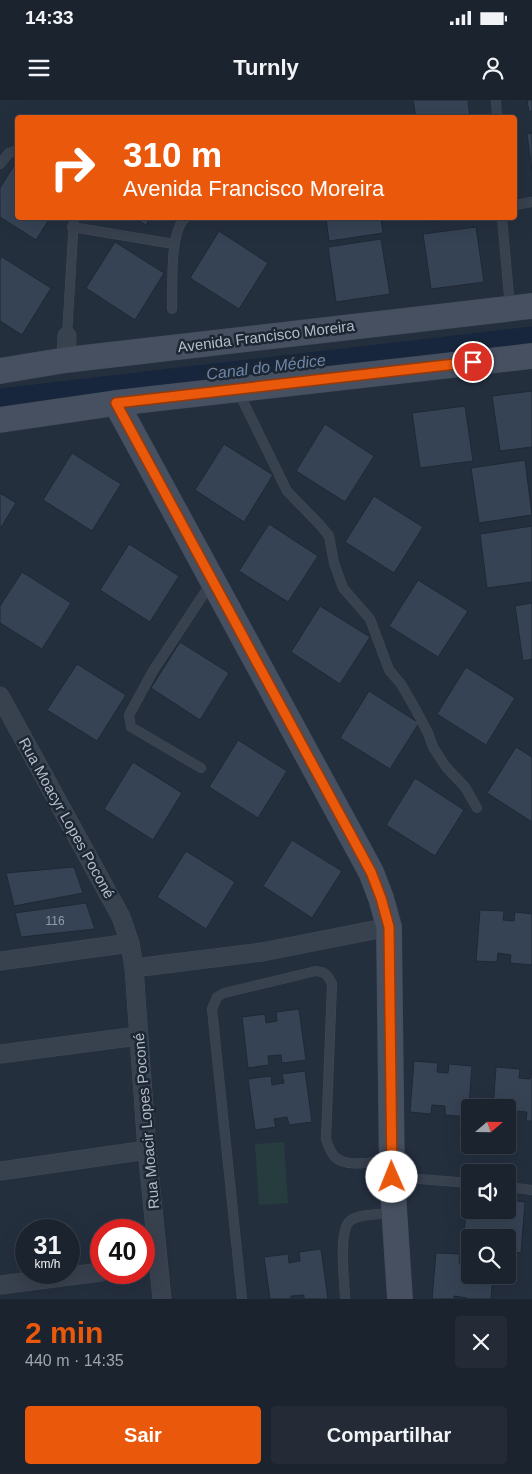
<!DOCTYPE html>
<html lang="pt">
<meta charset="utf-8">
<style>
body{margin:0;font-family:Helvetica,sans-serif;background:#242b36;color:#f1f3f6;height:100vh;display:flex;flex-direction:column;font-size:19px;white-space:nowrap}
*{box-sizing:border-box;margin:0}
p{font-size:16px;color:#a0a4aa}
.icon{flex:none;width:28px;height:28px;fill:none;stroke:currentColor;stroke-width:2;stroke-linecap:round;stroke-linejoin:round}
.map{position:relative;height:1199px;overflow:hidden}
.details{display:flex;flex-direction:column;background:#1b232e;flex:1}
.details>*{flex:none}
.guide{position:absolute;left:15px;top:15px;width:502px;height:105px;border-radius:5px;box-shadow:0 5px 20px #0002,0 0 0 1px #39404a;background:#ea580c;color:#fff;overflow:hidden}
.needle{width:32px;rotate:70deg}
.buttons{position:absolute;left:461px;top:999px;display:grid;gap:10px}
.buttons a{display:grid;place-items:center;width:55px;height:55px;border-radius:5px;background:#1b232e;box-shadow:0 5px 20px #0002,0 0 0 1px #39404a;font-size:25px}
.speed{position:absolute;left:15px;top:1119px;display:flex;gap:10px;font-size:25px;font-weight:700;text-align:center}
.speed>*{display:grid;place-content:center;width:65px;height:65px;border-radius:50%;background:#1b232e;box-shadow:0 5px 20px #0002,0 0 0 1px #39404a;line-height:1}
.speed small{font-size:12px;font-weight:400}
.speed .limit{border:8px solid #d22;background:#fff;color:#111}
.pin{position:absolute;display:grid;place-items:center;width:42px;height:42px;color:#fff;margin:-21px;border:2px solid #fff;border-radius:50%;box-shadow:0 1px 5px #0007}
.me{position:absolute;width:55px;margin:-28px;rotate:359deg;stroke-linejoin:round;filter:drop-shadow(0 0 4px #0008)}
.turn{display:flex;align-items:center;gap:18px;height:105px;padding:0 25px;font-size:22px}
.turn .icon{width:65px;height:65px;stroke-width:2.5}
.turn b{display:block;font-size:35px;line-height:42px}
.round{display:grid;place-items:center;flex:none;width:52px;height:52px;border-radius:5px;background:#242b36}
.overview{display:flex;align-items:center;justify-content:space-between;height:85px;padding:0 25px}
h1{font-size:30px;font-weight:700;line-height:38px;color:#ea580c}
.primary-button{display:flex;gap:10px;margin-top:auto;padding:10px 25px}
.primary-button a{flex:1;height:58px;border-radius:5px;background:#ea580c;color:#fff;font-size:20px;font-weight:700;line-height:58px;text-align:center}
.primary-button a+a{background:#242b36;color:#f1f3f6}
.status{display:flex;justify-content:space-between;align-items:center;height:35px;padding:0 25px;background:#1b232e;direction:ltr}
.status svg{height:14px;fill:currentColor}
header{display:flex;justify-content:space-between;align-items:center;height:65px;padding:0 25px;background:#1b232e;font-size:22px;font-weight:700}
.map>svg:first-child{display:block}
.green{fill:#263c3f}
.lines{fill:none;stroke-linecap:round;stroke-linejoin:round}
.canal{stroke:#17263c;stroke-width:19}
.building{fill:#364354;stroke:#1f2835}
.lane-casing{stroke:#414a57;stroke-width:10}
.street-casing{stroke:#414a57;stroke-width:19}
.secondary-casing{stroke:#414a57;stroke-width:26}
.lane{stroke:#38414e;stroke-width:9}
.street{stroke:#38414e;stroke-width:18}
.secondary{stroke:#465061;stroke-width:25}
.route-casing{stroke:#983908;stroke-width:12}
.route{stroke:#ea580c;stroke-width:9}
.labels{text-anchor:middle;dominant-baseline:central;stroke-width:5;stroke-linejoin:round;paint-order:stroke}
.number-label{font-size:12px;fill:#929caa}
.street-label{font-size:15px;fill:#b4bcc9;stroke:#1d2633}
.water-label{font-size:16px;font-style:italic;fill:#6d86a8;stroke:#1d2633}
</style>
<div class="status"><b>14:33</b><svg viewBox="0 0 49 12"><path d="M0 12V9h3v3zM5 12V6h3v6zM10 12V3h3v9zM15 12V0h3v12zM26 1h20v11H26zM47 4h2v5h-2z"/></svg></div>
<header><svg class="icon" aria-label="menu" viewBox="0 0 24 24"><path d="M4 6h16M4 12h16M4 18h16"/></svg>Turnly<svg class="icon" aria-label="person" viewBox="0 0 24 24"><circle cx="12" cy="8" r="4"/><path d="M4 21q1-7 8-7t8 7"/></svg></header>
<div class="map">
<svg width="532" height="1199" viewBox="0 0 532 1199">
<rect width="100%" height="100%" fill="#242f3e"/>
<polygon class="green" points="284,1042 288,1103 259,1105 255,1044"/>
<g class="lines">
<polyline class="canal" points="0,298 532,236"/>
</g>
<g class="building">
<polygon points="413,0 468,0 470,18 416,18"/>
<polygon points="527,0 532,0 532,11 529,12"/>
<polygon points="532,33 532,71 527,34"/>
<polygon points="16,62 18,118 50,118 36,140 0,117 0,88"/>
<polygon points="134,118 150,118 146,125"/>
<polygon points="326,118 381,118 383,133 329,141"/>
<polygon points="428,118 456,118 428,122"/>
<polygon points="476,127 484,182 431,189 423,134"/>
<polygon points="219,131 268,163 239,209 190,178"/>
<polygon points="381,139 390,194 336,202 328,147"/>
<polygon points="115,142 164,173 135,220 86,188"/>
<polygon points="2,157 51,188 22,235 0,221 0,160"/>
<polygon points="532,291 532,347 500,351 492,296"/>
<polygon points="465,306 473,361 420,368 412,313"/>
<polygon points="325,324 374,356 345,402 296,371"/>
<polygon points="224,344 273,375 244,422 195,390"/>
<polygon points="72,353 121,384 92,431 43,400"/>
<polygon points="525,360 532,415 479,423 471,368"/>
<polygon points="0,393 16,403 0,429"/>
<polygon points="374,396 423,427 394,473 345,442"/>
<polygon points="269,424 318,456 288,502 239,471"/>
<polygon points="532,426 532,482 487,488 480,434"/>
<polygon points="129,444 179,476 150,522 100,490"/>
<polygon points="22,472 71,503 42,549 0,523 0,506"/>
<polygon points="418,480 468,511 438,557 389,526"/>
<polygon points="532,503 532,559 523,561 515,506"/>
<polygon points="320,506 370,537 340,584 291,552"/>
<polygon points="180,542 229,573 200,620 151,588"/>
<polygon points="77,564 126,595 97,641 47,610"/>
<polygon points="466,567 515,598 486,645 437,614"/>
<polygon points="369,591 419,623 390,669 340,638"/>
<polygon points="238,640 287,671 258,718 209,687"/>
<polygon points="516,647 532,657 532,722 487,693"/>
<polygon points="133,662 182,693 153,740 104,709"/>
<polygon points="415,678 464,710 435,756 386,725"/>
<polygon points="292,740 342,771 312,818 263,786"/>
<polygon points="186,751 235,782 206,829 157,797"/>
<polygon points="74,767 83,793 14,806 6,773"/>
<polygon points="86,803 95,829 21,837 15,813"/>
<polygon points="480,810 504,811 503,820 514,821 515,812 532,814 532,865 510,863 511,855 498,853 497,862 476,861"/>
<polygon points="299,909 306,960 282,963 281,955 268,956 269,965 248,968 242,917 265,914 266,923 277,921 276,912"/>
<polygon points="414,961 438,963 437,972 448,973 449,964 472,966 468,1017 445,1015 445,1006 432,1005 431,1014 410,1012"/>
<polygon points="496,967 520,969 519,978 530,979 532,970 532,1021 526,1021 527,1012 514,1011 513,1020 508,1020 508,1008 493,1008"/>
<polygon points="305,971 312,1022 289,1025 287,1017 274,1019 276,1027 255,1030 248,979 271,976 272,985 284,983 282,974"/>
<polygon points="467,1097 470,1097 470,1110 508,1110 508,1100 525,1102 521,1153 508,1151 508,1138 470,1138 470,1149 463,1148"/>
<polygon points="321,1149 328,1199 304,1199 304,1195 291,1196 291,1199 270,1199 264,1157 288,1154 289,1163 300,1161 299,1152"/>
<polygon points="436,1153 460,1154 459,1163 470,1164 470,1175 493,1175 491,1199 467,1199 467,1198 454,1196 454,1199 432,1199"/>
</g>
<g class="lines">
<defs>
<g id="lane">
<polyline points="496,0 497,18"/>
<polyline points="0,64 9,53 18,50"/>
<polyline points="515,105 532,102"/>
<polyline points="502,118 510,207"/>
<polyline points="72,127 174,144"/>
<path d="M172 209C173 187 169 133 185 118"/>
<polyline points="67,236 74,118"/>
<polyline points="238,291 287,391 320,425 329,436 334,463 343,488 370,519 389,570 401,584 416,610 428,633 433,647 446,667 465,687 477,708"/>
<polyline points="201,668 131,627 129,615 153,571 211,483"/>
<polyline points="394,1077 470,1083"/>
<polyline points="508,1087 532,1090"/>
<path d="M242 1199 212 909 217 897 224 893 316 871C325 872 328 875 332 884L326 1039C328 1045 330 1052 335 1057 348 1069 375 1061 391 1060"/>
<path d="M345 1199C345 1183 337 1129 351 1120 362 1113 380 1115 393 1113"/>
</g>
<g id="street">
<polyline points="66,260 67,236"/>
<polyline points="0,596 121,817 130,843 134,868 147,1050 162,1199"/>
<polyline points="0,861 130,843"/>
<polyline points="134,868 262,852 389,827"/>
<polyline points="0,954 138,936"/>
<polyline points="0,1071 147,1050"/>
<polyline points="0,1185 101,1172"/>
</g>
<g id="secondary">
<polyline points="0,271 66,260 532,206"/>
<polyline points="116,303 371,772 381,798 389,827 392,1077 400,1199"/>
<polyline points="0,320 116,303 532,256"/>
</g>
</defs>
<use href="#lane" class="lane-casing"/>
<use href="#street" class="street-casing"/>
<use href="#secondary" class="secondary-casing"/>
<use href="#lane" class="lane"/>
<use href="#street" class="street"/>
<use href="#secondary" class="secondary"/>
</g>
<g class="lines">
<defs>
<polyline id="route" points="392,1077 389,827 381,798 371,772 116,303 473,262"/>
</defs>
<use href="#route" class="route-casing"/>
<use href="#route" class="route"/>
</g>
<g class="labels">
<g class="number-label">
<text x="55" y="821">116</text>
</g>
<g class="street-label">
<text transform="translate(266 236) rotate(-7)">Avenida Francisco Moreira</text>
<text transform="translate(67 718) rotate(61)">Rua Moacyr Lopes Poconé</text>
<text transform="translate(146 1021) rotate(-95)">Rua Moacir Lopes Poconé</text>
</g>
<g class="water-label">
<text transform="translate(266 267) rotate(-7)">Canal do Médice</text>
</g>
</g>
</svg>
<div class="buttons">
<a><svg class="needle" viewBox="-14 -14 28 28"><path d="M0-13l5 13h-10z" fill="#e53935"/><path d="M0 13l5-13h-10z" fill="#a0a4aa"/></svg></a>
<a><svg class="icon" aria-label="sound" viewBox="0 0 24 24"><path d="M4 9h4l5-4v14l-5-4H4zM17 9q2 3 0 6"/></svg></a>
<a><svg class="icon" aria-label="search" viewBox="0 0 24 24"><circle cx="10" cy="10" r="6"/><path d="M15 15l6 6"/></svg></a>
</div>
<div class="speed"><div>31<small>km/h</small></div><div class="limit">40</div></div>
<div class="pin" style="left:473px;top:262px;background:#d93025"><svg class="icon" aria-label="arrive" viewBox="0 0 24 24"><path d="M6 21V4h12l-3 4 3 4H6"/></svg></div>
<svg class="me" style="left:392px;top:1077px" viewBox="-20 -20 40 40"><circle r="19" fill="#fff"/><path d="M0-13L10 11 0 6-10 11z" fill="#ea580c"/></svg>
<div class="guide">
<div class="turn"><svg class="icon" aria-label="right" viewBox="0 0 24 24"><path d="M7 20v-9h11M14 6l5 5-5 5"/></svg><div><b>310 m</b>Avenida Francisco Moreira</div></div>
</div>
</div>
<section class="details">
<div class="overview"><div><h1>2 min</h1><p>440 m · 14:35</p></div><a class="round"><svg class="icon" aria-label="close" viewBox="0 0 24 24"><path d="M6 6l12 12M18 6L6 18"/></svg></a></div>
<div class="primary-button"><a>Sair</a><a>Compartilhar</a></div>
</section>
